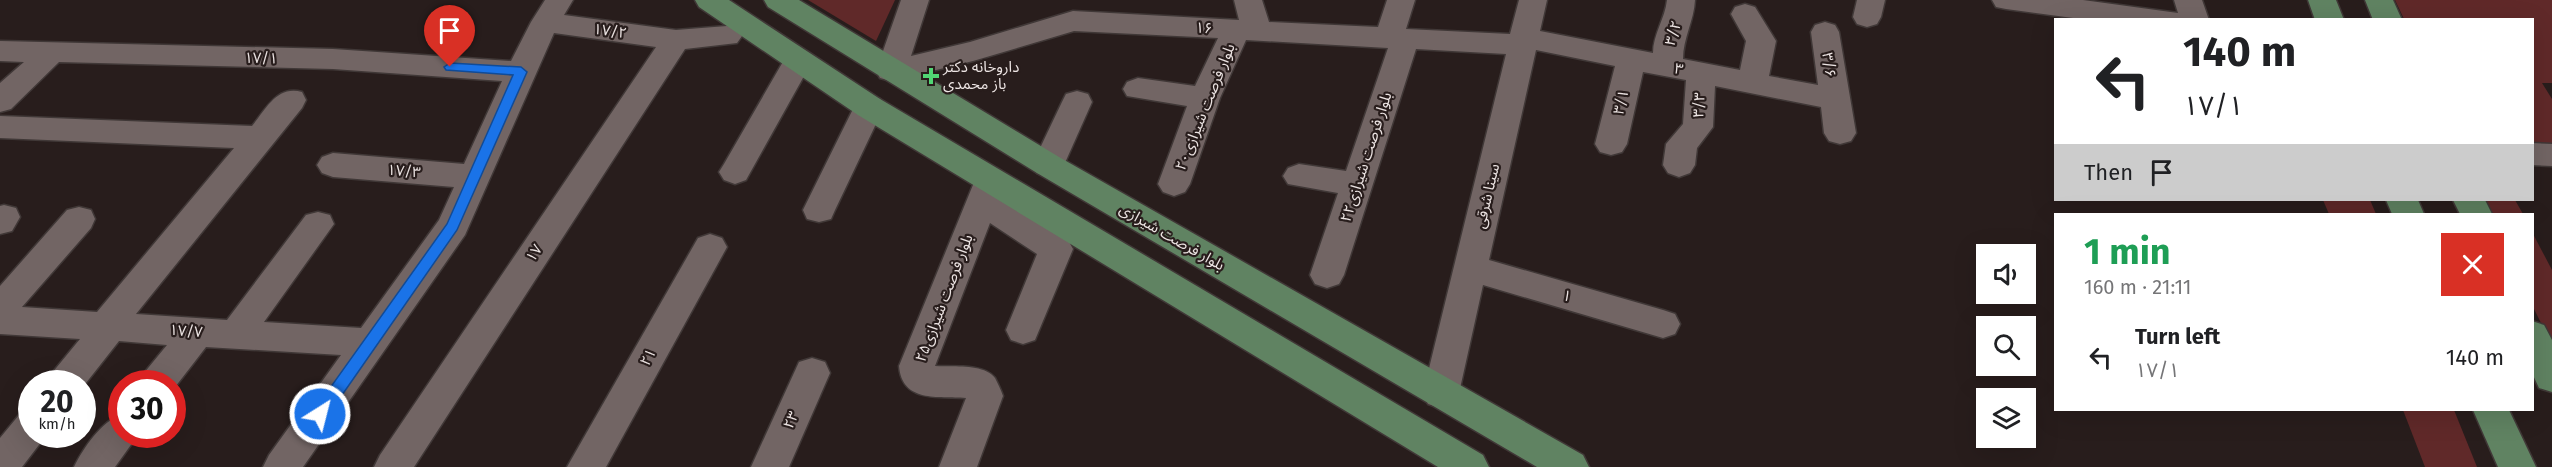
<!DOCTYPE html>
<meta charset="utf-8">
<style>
body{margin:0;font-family:"Fira Sans","Noto Sans Arabic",sans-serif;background:#f2f2f2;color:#202124;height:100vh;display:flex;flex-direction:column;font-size:22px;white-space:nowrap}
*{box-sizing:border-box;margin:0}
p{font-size:20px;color:#757577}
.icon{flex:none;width:33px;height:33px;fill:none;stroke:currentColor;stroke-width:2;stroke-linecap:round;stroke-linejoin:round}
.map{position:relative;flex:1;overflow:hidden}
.details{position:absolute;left:2054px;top:213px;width:480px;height:198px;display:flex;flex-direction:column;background:#fff;border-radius:0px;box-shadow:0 6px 24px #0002}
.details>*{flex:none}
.top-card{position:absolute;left:2054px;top:18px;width:480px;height:183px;border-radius:0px;box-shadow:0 6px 24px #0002;background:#fff;color:#202124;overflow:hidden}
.controls{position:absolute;left:1976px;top:244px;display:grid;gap:12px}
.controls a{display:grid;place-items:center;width:60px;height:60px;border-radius:0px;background:#fff;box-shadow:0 6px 24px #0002;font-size:30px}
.speed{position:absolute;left:18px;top:370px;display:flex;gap:12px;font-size:30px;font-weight:700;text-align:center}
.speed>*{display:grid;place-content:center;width:78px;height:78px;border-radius:50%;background:#fff;box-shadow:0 6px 24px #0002;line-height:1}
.speed small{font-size:15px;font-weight:400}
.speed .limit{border:9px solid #d22;background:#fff;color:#111}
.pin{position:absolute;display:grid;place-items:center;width:51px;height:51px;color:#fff;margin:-62px -26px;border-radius:50% 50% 50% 0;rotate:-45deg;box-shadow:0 0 6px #0007}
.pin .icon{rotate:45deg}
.me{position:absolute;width:66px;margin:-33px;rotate:36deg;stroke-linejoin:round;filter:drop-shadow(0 0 4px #0008)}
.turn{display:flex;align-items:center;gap:21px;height:126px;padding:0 30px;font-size:27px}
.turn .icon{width:78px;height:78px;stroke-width:2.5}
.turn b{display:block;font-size:42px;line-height:51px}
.then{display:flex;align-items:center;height:57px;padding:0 30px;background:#0003;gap:12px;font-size:22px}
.round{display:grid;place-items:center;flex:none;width:63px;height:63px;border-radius:0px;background:#f2f2f2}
.head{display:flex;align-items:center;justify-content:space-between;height:102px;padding:0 30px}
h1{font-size:36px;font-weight:700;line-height:45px;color:#1e9e55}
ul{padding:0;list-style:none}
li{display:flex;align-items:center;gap:18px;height:84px;padding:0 30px}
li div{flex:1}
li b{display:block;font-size:22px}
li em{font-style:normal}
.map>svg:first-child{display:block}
.green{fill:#602929}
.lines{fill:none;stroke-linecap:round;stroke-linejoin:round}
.minor-casing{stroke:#403837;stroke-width:3}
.major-casing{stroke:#403837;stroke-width:3}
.minor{fill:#726564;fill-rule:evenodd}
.major{fill:#608362;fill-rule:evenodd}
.route{fill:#1a73e8;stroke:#114b97;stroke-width:1.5}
.poi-dot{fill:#51d674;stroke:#281d1c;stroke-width:2}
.labels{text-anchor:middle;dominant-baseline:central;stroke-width:4.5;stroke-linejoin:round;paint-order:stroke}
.street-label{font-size:15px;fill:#ece4e3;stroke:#281d1c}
.poi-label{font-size:15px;fill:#ece4e3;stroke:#281d1c;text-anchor:start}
</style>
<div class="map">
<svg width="2552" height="467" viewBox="0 0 2552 467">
<rect width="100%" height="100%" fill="#281d1c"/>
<g class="green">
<polygon points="808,0 895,0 876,41"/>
<polygon points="2395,0 2552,0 2552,83 2542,83 2552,99 2552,145 2532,144 2532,20 2404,19"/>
<polygon points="2323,200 2370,200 2376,214 2329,214"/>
<polygon points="2483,200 2515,200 2523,214 2490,214"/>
<polygon points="2532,232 2552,270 2552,345 2532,305"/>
<polygon points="2403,410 2454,410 2477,467 2425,467"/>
</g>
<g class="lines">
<defs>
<g id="minor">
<path d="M545 0H573L564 15 676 30 727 26 737 29 742 36 737 43 685 49 414 467H374L380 455 656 47 554 33 465 235 303 467H263L269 455 341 355 206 347 172 391V384H139L144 373 167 345 119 341 82 388V384H47L52 373 80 339 0 334V286L67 210 79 207 91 210 95 219 91 228 22 307 97 312 234 148 0 138V116L252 126C266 109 277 85 302 92L306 100 302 108 136 314 227 320 306 215 318 212 330 215 334 224 264 322 361 328 439 220 454 187 333 177 322 173 317 165 322 157 333 153 464 164 502 81 333 69 59 62 11 109 0 112V83L24 62 0 61V41L333 49 511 61 531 22Z"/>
<path d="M901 0H929L911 56 970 42 1073 11 1239 20 1234 0H1262L1269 22 1378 27 1387 0H1415L1406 29 1510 34 1519 0H1547L1540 31 1653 53C1653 34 1665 19 1667 0H1695C1694 21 1683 38 1683 59L1740 70 1746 41 1731 14 1735 7 1745 4 1755 7 1776 41 1769 76 1818 85 1811 32 1815 25 1825 22 1835 25 1839 32 1856 133 1851 141 1840 144 1829 141 1824 133 1821 107 1715 86 1713 127 1697 148 1695 165 1690 173 1679 177 1668 173 1663 165 1666 144 1683 124 1686 80 1643 72 1627 144 1622 152 1611 155 1600 152 1595 144 1615 66 1536 50 1489 260 1663 310 1675 314 1680 324 1675 334 1663 338 1483 285 1459 393 1454 404 1441 408 1428 404 1423 393 1506 54 1416 49 1344 275 1339 284 1327 288 1315 284 1310 275 1338 193 1288 184 1283 176 1288 168 1299 164 1346 171 1388 48 1246 40 1220 98 1190 184 1185 192 1174 196 1163 192 1158 184 1187 106 1127 96 1123 89 1127 82 1138 78 1195 86 1218 38 1074 31 973 61 891 81 880 78 876 71Z"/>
<polygon points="1857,0 1885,0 1881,17 1877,24 1867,27 1857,24 1853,17"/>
<polygon points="1992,0 2083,0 2178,13 2174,0 2202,0 2209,20 2088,20 2006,9 1996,7"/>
<polygon points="798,50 808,53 813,60 746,180 735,184 724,180 719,172 724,164 788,53"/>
<polygon points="1077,91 1088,94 1092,102 1064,165 1059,173 1048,177 1037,173 1032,165 1062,102 1066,94"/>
<polygon points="869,96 880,99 884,107 835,210 831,219 819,222 807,219 803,210 854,107 858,99"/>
<polygon points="2532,143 2552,144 2552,166 2532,165"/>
<path d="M991 168 1002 172 1007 180 1000 197 1068 240 1073 249 1035 340 1023 344 1011 340 1006 330 1037 254 990 223 935 366C951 367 984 363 995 378 998 384 1001 390 1003 396L977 467H939L966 398C938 396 902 403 899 366L975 180 980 172Z"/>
<polygon points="4,205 16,208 20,217 12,231 0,234 0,206"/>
<polygon points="710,234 722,238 727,247 606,467 567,467 698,238"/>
<polygon points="812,358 825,362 830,373 789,467 751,467 799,362"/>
<polygon points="32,410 32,435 46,435 45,437 22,467 0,467 0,438 19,415"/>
<path d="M122 414V435H138L115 467H74C84 447 101 422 122 414Z"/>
</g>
<g id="major">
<polygon points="695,0 729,0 880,99 1483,455 1489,467 1438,467 858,115 699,7"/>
<polygon points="764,0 799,0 1059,157 1583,455 1589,467 1537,467 1037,173 768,7"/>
<polygon points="2308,0 2336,0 2344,20 2315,20"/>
<polygon points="2365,0 2393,0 2402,20 2373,20"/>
<polygon points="2386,200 2418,200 2424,214 2392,214"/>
<polygon points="2453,200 2485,200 2492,214 2460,214"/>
<polygon points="2532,321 2544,325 2552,340 2552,392 2539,388 2532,373"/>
<polygon points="2473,410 2509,410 2536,467 2498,467"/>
</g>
</defs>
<use href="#minor" class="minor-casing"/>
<use href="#major" class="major-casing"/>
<use href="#minor" class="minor"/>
<use href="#major" class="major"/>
</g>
<polygon class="route" points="450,63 521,67 527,72 457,230 326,418 320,420 315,418 313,414 315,409 447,224 513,75 446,70 444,67"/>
<path class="poi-dot" d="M928 67h6v6h6v6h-6v6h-6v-6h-6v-6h6z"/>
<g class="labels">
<g class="street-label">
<text transform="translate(1204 28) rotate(3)">۱۶</text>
<text transform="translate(610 31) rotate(8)">۱۷/۲</text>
<text transform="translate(1673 33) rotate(-73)">۳/۲</text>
<text transform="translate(261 58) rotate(1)">۱۷/۱</text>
<text transform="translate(1829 65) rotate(82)">۳/۶</text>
<text transform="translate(1679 69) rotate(11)">۳</text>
<text transform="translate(1621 102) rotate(-77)">۳/۱</text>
<text transform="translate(1699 105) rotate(-87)">۳/۳</text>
<text transform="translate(1205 107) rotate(-68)">بلوار فرصت شیرازی۲۰</text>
<text transform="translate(1366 157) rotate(-72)">بلوار فرصت شیرازی۲۲</text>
<text transform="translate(404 171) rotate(5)">۱۷/۳</text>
<text transform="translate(1487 196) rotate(-77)">سینا شرقی</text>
<text transform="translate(1172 237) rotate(30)">بلوار فرصت شیرازی</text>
<text transform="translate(534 253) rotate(-57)">۱۷</text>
<text transform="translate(1567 296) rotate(16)">۱</text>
<text transform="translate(944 298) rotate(-69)">بلوار فرصت شیرازی۲۵</text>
<text transform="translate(186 331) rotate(4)">۱۷/۷</text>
<text transform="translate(648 357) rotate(-61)">۲۱</text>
<text transform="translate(791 420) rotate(-66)">۲۳</text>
</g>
<g class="poi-label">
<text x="943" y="67">داروخانه دکتر<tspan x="943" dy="17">باز محمدی</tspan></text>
</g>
</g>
</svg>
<div class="controls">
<a><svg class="icon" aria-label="sound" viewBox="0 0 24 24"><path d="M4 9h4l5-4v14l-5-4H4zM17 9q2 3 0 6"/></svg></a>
<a><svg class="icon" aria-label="search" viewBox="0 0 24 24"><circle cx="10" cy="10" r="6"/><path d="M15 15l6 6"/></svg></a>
<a><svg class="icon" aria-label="layers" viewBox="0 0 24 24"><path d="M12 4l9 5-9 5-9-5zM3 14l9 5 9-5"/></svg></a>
</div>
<div class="speed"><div>20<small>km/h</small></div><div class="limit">30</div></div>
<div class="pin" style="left:450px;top:67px;background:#d93025"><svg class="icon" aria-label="arrive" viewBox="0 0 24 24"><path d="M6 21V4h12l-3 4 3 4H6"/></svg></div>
<svg class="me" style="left:320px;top:414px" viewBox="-20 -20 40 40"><circle r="17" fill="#1a73e8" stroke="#fff" stroke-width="3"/><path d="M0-11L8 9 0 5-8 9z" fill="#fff"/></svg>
<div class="top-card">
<div class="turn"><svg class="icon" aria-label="left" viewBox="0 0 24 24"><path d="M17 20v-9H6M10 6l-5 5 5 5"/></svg><div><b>140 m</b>۱۷/۱</div></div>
<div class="then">Then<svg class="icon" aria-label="arrive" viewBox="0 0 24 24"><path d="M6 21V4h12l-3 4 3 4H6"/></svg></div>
</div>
<section class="details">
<div class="head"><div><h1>1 min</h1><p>160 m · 21:11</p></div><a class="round" style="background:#d93025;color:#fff"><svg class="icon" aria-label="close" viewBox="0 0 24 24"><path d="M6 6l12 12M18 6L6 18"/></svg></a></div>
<ul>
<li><svg class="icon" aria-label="left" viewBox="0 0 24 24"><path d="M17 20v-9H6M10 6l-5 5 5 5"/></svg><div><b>Turn left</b><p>۱۷/۱</p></div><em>140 m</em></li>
</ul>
</section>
</div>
